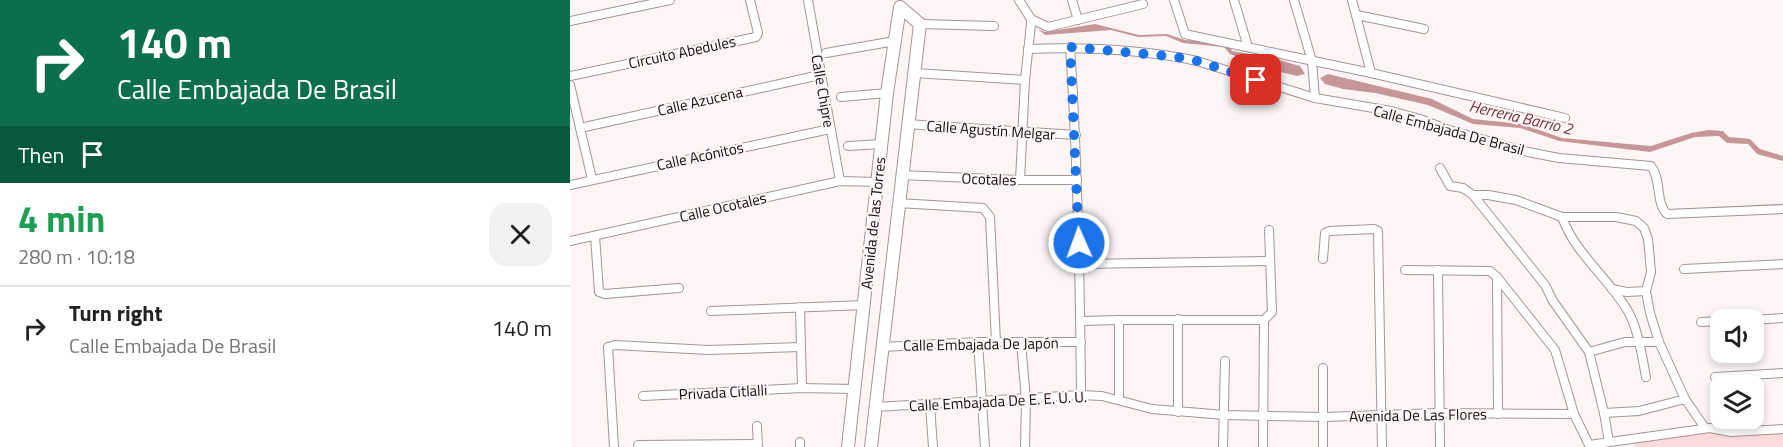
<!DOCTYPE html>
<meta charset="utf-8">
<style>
body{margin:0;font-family:"Titillium Web",sans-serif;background:#f2f2f2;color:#222;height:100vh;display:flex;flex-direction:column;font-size:22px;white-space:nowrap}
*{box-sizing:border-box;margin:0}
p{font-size:20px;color:#767676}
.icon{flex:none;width:33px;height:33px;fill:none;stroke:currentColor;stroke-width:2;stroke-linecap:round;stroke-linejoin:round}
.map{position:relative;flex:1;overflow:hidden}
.drawer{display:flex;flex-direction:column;background:#fff;width:570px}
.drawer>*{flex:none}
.hud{background:#0b6e4f;color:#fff;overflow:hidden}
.buttons{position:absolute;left:1140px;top:309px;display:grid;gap:12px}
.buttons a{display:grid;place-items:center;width:54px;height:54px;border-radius:12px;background:#fff;box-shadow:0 3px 9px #0003;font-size:30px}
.pin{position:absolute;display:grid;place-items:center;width:51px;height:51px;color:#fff;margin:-26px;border-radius:12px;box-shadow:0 3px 9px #0006}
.me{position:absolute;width:66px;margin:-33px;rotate:358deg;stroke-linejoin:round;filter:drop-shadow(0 0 4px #0008)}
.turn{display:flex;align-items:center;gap:21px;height:126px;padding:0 18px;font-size:27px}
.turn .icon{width:78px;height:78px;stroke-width:2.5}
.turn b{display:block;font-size:42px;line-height:51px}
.then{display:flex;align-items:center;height:57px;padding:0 18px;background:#0003;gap:12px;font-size:22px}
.round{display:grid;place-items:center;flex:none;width:63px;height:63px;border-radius:18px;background:#f2f2f2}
.headline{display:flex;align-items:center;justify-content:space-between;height:102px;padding:0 18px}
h1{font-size:36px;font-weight:700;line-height:45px;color:#1e9e55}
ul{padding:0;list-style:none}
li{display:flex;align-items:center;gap:18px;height:84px;padding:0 18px;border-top:2px solid #e0e0e0}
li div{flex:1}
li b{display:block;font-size:22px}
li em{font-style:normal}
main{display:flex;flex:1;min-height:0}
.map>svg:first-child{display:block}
.green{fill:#fbdadb}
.water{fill:#c6979a}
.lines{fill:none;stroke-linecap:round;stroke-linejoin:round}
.street-casing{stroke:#a69394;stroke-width:10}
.secondary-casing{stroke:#a69394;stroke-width:14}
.street{stroke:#fff;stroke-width:8}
.secondary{stroke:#fff;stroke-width:12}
.route{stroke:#1a73e8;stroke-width:10;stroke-dasharray:0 18}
.labels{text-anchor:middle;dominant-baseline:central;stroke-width:4.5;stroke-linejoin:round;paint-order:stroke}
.street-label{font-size:15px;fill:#150e0e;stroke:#fdf5f5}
.water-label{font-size:16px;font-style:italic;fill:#71343b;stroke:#fdf5f5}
</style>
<main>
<section class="drawer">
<div class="hud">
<div class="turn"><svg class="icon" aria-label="right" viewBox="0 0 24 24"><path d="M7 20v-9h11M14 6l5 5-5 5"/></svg><div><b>140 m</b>Calle Embajada De Brasil</div></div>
<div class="then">Then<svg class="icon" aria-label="arrive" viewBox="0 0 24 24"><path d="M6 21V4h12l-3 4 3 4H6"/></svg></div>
</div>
<div class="headline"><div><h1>4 min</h1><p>280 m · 10:18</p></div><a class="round"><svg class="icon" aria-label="close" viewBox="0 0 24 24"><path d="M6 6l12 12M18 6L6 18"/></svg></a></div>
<ul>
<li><svg class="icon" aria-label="right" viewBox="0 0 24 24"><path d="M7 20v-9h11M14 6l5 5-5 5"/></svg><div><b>Turn right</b><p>Calle Embajada De Brasil</p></div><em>140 m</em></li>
</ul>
</section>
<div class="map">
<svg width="1213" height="447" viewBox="0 0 1213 447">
<rect width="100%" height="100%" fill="#fdf5f5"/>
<polygon class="green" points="1213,426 1213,447 1065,447 1065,439 1156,430 1162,428"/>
<g class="water">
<polygon points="525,24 569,35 597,34 615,40 657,43 662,51 702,58 730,66 735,74 727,76 702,70 660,54 654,47 613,43 596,36 568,37 541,30 475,35 468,29 475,32"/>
<polygon points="758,74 862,99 903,119 952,124 992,138 1081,146 1121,133 1139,130 1153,131 1159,137 1180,139 1190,149 1213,156 1213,161 1187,154 1178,144 1157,143 1149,136 1125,137 1080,152 989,141 950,128 903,124 858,105 805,93 773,89 755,84 750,78"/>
</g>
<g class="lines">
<defs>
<g id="street">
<polyline points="238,0 270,181"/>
<polyline points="449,0 461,19 461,24 455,80 450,180"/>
<polyline points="502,0 508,20"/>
<polyline points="604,0 615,34 619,35 801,73 995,118"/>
<polyline points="664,0 678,47"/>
<polyline points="724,0 742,61 745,98"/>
<polyline points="782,0 801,73"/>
<polyline points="787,15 854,29"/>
<polyline points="461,19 478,27 573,4"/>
<polyline points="0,21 100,0"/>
<polyline points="350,24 424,26"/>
<path d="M500 47C508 163 510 279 511 395"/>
<path d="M458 49C514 47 571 49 627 61L745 98 821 111 850 119 879 130 958 152 989 158 1081 166C1092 180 1085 202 1097 214L1213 209"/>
<polyline points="256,53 325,41"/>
<polyline points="345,73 455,80"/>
<polyline points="0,76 186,37 188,33 180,0"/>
<polyline points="0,85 22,179"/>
<polyline points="271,97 317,93"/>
<polyline points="337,124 506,135"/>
<polyline points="10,128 250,75"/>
<polyline points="278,146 312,144"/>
<polyline points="870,168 880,186 893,188 903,195 975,285 983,301 1019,352 1034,413 1039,442"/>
<polyline points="331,175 450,180 507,180"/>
<polyline points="0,185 260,129"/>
<polyline points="903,195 918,195 946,200 992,217 1046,217 1066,221 1074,228 1078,239 1081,272 1076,291 1080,313 1089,342 1115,399 1135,428"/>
<polyline points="328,203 413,208 420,217 426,342"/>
<path d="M992 217C1005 254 1040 279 1059 313 1069 333 1072 356 1076 377"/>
<polyline points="25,236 29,292 35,294 109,288"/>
<polyline points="0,241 270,181 308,182"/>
<polyline points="753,259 755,233 760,231 804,229 808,231 812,447"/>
<polyline points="510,264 700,261"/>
<polyline points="1114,269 1213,264"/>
<polyline points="835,270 920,271 927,277 985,350 1004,414 1020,447"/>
<polyline points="868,270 870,447"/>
<polyline points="927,277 928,414"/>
<polyline points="1042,289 1057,292 1076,291"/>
<polyline points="230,307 232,388"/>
<polyline points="141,311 294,305"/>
<polyline points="608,319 608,412"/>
<polyline points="549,320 549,400"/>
<polyline points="1182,320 1213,318"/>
<polyline points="511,321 549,320 694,320"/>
<polyline points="1131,322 1150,321"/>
<polyline points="408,342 415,447"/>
<polyline points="451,342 456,400 455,447"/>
<polyline points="312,347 408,342 511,342"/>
<polyline points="1019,352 1055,342 1089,342"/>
<polyline points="753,368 753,447"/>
<polyline points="1145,377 1213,373"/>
<polyline points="73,396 232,388 284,389"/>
<polyline points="360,405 363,447"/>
<polyline points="305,407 511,395 532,396 582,409 655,415 754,417 869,413 1004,414"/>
<polyline points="1034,413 1069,411 1115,399"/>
<polyline points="187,426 188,447"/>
<polyline points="230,442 230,447"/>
<polyline points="68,445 187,444"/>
<polyline points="1019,445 1140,428 1161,432 1213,429"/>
<polyline points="44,447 38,347 45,345 138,350 231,347"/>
<polyline points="653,447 655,361"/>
<polyline points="693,447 694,320 702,312 699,230"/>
</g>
<polyline id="secondary" points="278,447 317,93 330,7 350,24 301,447"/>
</defs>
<use href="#street" class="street-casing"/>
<use href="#secondary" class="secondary-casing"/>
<use href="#street" class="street"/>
<use href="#secondary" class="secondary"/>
</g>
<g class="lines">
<polyline class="route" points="509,243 500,47 607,57 627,61 686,80"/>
</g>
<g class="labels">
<g class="street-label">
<text transform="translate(112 52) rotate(-12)">Circuito Abedules</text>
<text transform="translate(253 91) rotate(80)">Calle Chipre</text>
<text transform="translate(130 101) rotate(-13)">Calle Azucena</text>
<text transform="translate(421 130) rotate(4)">Calle Agustín Melgar</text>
<text transform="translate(879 130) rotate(15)">Calle Embajada De Brasil</text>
<text transform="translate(130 156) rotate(-12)">Calle Acónitos</text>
<text transform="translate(419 179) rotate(2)">Ocotales</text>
<text transform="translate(153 207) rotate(-13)">Calle Ocotales</text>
<text transform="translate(303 223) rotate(-84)">Avenida de las Torres</text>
<text transform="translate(411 344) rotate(-1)">Calle Embajada De Japón</text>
<text transform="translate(153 392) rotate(-3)">Privada Citlalli</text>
<text transform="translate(428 401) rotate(-3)">Calle Embajada De E. E. U. U.</text>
<text transform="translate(848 415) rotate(-1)">Avenida De Las Flores</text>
</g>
<g class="water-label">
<text transform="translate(951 117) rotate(13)">Herreria Barrio 2</text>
</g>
</g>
</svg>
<div class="buttons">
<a><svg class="icon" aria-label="sound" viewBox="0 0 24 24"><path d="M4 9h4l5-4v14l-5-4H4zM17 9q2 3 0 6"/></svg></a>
<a><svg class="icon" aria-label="layers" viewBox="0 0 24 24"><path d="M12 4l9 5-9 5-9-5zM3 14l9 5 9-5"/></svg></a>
</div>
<div class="pin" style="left:686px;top:80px;background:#d93025"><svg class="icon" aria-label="arrive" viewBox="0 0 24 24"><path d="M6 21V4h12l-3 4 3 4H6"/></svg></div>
<svg class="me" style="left:509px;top:243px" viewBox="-20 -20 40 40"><circle r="17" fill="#1a73e8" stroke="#fff" stroke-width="3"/><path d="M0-11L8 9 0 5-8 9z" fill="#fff"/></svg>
</div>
</main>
